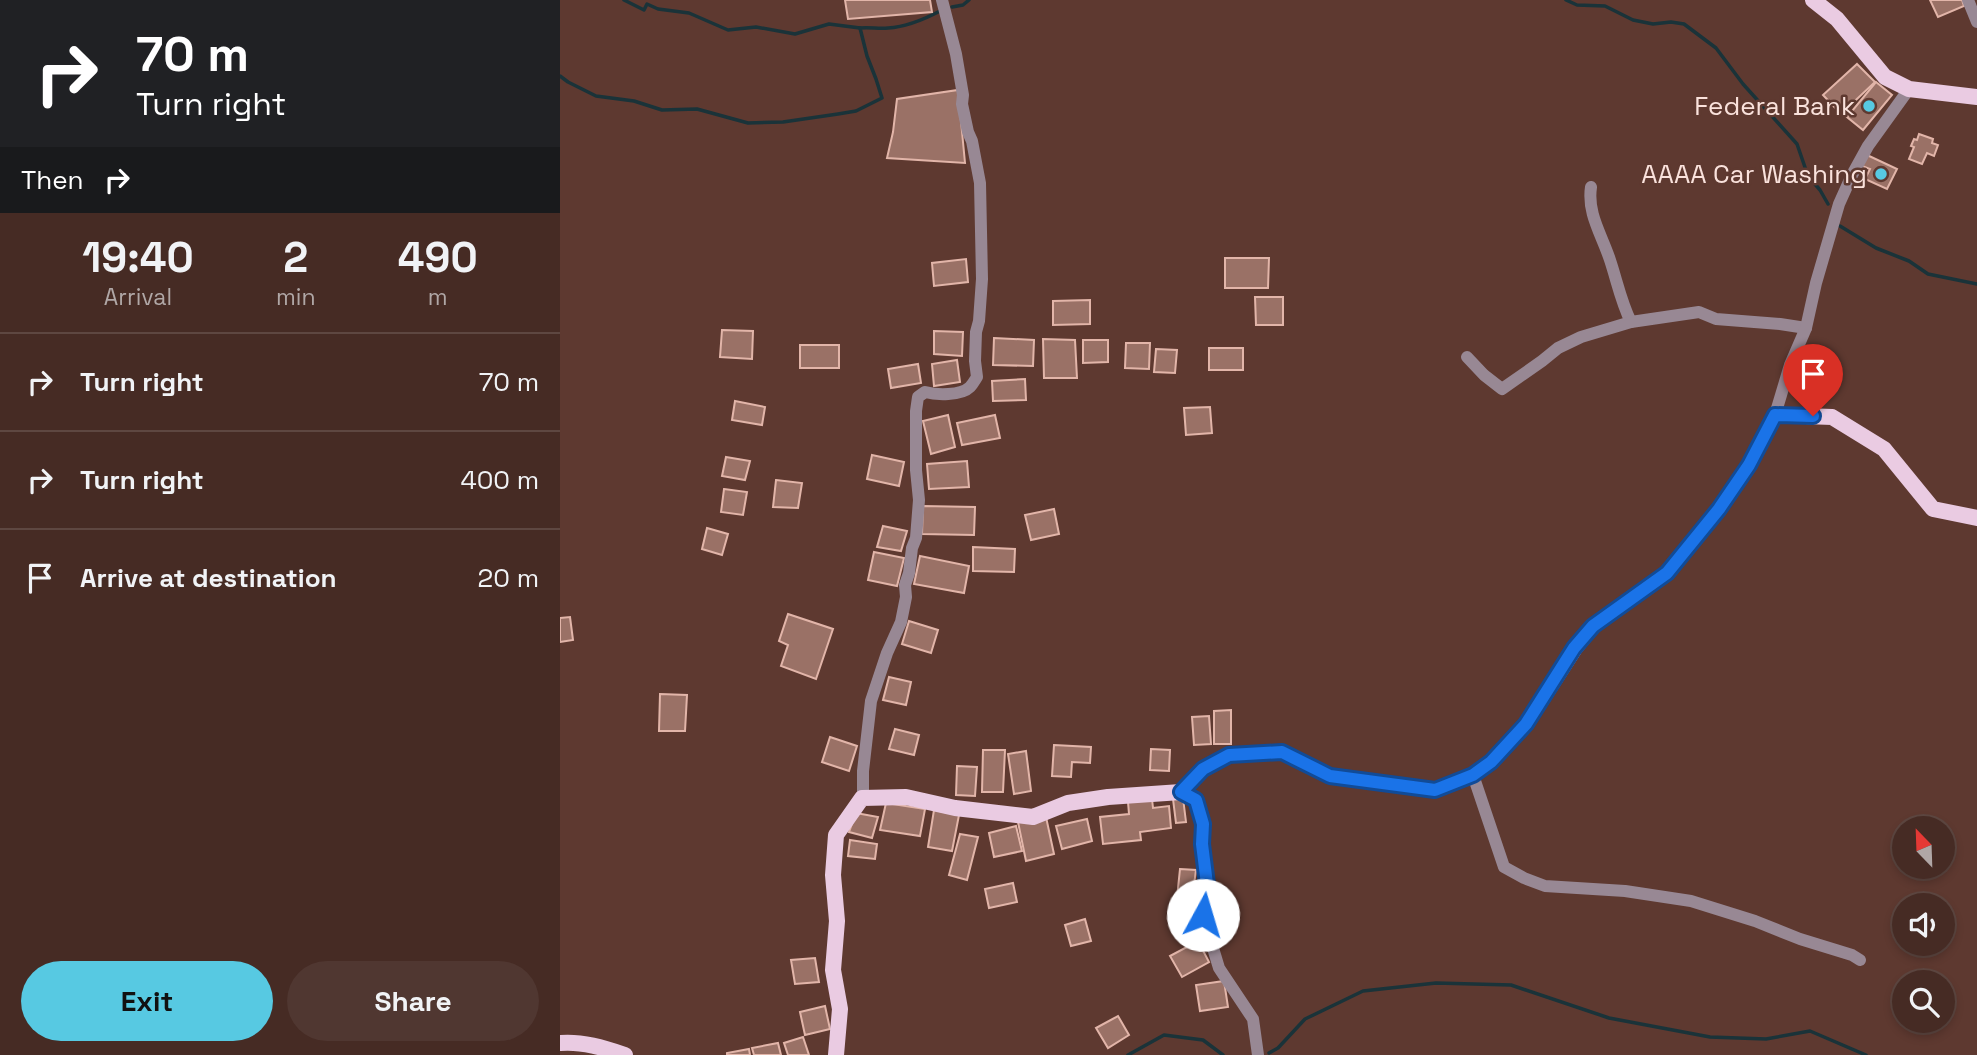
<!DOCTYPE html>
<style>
body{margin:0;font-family:"Space Grotesk",sans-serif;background:#503731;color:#f1f3f6;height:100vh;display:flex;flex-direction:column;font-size:26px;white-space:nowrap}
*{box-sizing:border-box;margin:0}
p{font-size:23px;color:#b0a7a6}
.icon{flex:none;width:38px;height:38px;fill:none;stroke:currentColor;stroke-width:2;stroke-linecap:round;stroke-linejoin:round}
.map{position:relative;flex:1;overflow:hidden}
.panel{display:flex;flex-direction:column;background:#462b24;width:560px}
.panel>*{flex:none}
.guide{background:#202124;color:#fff;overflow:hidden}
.needle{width:46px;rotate:337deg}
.buttons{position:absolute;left:1332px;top:816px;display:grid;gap:14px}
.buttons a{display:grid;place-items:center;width:63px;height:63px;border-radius:50%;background:#462b24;box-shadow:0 4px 10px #0003,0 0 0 2px #5e4741;font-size:35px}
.pin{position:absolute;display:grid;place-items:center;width:60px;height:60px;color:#fff;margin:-72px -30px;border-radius:50% 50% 50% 0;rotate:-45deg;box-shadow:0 0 7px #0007}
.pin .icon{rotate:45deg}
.me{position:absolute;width:77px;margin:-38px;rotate:6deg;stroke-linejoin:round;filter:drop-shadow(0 0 5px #0008)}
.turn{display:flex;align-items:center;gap:24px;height:147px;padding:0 21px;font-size:32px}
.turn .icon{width:91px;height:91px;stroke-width:2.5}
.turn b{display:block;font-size:49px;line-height:60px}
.then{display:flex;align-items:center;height:66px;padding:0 21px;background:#0003;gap:14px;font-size:26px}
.eta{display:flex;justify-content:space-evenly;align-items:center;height:119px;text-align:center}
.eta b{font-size:42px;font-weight:800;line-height:49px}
.primary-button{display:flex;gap:14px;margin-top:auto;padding:14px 21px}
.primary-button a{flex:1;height:80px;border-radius:42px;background:#57c9e2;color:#111;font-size:28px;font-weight:800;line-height:80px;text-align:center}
.primary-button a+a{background:#503731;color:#f1f3f6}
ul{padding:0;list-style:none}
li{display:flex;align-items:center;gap:21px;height:98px;padding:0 21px;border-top:2px solid #5e4741}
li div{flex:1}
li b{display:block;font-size:26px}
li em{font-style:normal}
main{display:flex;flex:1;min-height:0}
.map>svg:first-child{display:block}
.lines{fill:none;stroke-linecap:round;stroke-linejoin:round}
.stream{stroke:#1a3339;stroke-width:3.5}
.building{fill:#9a7166;stroke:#e2b5a9;stroke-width:2}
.minor{stroke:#988894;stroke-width:12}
.major{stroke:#eacbe2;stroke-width:16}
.route-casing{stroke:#114b97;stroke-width:18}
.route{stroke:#1a73e8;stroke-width:12}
.poi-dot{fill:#57c9e2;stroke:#5e3930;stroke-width:2.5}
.labels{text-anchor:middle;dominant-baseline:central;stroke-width:5;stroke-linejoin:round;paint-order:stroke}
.poi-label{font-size:26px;fill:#fae2dc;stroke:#5e3930;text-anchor:end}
</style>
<main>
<section class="panel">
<div class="guide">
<div class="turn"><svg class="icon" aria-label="right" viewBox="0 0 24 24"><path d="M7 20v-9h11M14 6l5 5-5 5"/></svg><div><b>70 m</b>Turn right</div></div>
<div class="then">Then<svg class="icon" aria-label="right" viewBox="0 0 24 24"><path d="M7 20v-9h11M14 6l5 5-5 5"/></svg></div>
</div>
<div class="eta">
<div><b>19:40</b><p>Arrival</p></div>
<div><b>2</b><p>min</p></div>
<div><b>490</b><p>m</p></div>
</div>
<ul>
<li><svg class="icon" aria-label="right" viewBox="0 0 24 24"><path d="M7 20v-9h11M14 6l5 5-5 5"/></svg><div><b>Turn right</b></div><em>70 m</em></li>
<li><svg class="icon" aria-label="right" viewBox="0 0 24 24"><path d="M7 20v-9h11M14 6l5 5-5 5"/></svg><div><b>Turn right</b></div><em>400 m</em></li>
<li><svg class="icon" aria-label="arrive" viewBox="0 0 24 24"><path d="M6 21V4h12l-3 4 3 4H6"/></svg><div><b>Arrive at destination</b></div><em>20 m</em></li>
</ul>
<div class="primary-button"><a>Exit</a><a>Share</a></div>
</section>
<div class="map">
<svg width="1417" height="1055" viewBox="0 0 1417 1055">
<rect width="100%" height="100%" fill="#5e3930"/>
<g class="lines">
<g class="stream">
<polyline points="64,0 84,10 87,4 98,9 129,13 168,30 196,27 235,34 269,24 300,28"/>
<polyline points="1006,0 1017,5 1045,6 1073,20 1093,24 1111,22 1124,24 1156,48 1183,84 1237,144 1248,176 1260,190 1268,204"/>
<polyline points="392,7 403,5 409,0"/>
<path d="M0 76 8 82 36 96 74 101 102 110 137 109 188 123 223 122 278 114 296 111 322 98 316 79 307 56 300 28C310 27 319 29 328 28 346 27 367 18 382 10"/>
<polyline points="1280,226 1316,248 1349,261 1368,274 1417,284"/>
<polyline points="709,1053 718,1048 745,1019 803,991 876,983 951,985 1049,1018 1150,1037 1206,1039 1250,1031 1306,1055"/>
<polyline points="568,1055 604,1035 643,1040 663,1055"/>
</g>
</g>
<g class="building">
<polygon points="285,0 370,0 372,12 288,19"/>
<polygon points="1370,0 1402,0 1404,6 1378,17"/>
<polygon points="1297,64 1315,82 1281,114 1263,95"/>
<polygon points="1316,82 1332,95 1303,130 1287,117"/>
<polygon points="398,90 405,163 327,158 333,132 337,99"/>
<polygon points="1359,134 1373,139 1372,143 1378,145 1374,156 1367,153 1362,164 1349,159 1354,147 1351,146 1354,139 1357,140"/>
<polygon points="1307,155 1337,169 1327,189 1305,179 1310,169 1302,166"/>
<polygon points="665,258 709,258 708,288 665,288"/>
<polygon points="406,259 408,282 374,286 372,263"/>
<polygon points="695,297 723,297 723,325 696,325"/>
<polygon points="530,300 530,324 493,325 493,301"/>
<polygon points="162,330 193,331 192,359 160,357"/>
<polygon points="374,331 403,332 402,356 374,354"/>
<polygon points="434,338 474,340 473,366 433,365"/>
<polygon points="483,339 515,340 517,378 484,378"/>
<polygon points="523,340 548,340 548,362 523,363"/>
<polygon points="566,343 590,343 589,369 565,368"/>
<rect x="240" y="345" width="39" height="23"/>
<rect x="649" y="348" width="34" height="22"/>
<polygon points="596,349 617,350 615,373 594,372"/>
<polygon points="397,360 400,382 374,386 372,364"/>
<polygon points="358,364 361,383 331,388 328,369"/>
<polygon points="465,379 466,400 433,401 432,381"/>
<polygon points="175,401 205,407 202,425 172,420"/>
<polygon points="650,407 652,433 626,435 624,408"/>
<polygon points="388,415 395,447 371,454 363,421"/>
<polygon points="435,415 440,438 402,445 397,423"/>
<polygon points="312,455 344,462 339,486 307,479"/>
<polygon points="166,457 190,461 185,480 162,476"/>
<polygon points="407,461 409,487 369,489 367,464"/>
<polygon points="216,480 242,483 238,508 213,507"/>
<polygon points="164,489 187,492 183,515 161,512"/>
<polygon points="363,506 415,507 414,535 362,534"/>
<polygon points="494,509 499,534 471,540 465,515"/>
<polygon points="323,526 347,531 341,551 317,547"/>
<polygon points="147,528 168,534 162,555 142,549"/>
<polygon points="413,547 455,549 454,572 413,571"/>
<polygon points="314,552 344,558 337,586 308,580"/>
<polygon points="360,556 409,566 404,593 354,584"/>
<polygon points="228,614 273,629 256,679 221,666 228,645 219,641"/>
<polygon points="10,617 13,640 0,642 0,618"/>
<polygon points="349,621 378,630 371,653 342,644"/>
<polygon points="329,677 351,682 346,705 323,700"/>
<polygon points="100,694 127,695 125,731 99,731"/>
<polygon points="671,710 671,744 654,744 654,711"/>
<polygon points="649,716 651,744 634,745 632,717"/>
<polygon points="335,729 359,735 354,755 329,749"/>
<polygon points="270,737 297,746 289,771 262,762"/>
<polygon points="494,745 531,747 530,763 512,762 511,777 492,776"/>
<polygon points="591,749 610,750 609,771 590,770"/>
<polygon points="423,750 445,750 443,792 422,792"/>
<polygon points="466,751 471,791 454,794 448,754"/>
<polygon points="397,766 417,767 415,796 396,795"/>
<polygon points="623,798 626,822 616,823 613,799"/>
<polygon points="592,799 593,808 609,806 611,828 580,832 581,840 543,844 540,817 569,814 568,802"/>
<polygon points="326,803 365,809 360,836 320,830"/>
<polygon points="374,810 399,815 392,851 368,847"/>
<polygon points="296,813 318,817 312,838 289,832"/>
<polygon points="486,817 494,854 466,861 458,822"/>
<polygon points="527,819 532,841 502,849 496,826"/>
<polygon points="456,826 462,851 434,857 429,833"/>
<polygon points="400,834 418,837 407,880 389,875"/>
<polygon points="290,840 317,844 315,859 288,856"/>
<polygon points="620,869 636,870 632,900 617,898"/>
<polygon points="453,883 457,902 429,908 425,889"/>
<polygon points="525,919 531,941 511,946 505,925"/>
<polygon points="638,941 649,962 622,977 610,956"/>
<polygon points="255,958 259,982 235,984 231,960"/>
<polygon points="664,981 668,1007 640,1011 636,985"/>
<polygon points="265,1006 270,1029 245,1035 240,1012"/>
<polygon points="558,1016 569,1035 548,1048 536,1028"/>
<polygon points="243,1037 249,1055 228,1055 224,1043"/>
<polygon points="218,1043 221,1055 194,1055 192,1048"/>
<polygon points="189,1049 190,1055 167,1055 167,1053"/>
</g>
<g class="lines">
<g class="minor">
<polyline points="1408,0 1417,22"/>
<path d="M1031 187C1027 214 1042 235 1050 260 1057 281 1061 302 1071 322"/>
<polyline points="907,357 924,375 942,389 982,361 998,348 1021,337 1071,322 1139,312 1156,319 1220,324 1246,328"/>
<polyline points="1215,415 1230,365 1246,328 1256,283 1279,204 1292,175 1308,146 1349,89"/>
<polyline points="913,775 944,867 964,878 985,886 1065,891 1131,901 1195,921 1240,939 1292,955 1300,960"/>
<polyline points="621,792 636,801 643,824 642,844 647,884 643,915 659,968 693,1019 698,1055"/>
<path d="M306 798 303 794V771L311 701 327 653 341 622 346 597 345 585 349 573 352 548 356 538 359 500 356 470V411L358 397 365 392C376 395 401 396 410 387 413 384 415 380 417 377L415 361 416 332 419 321 422 279 420 183 412 141 408 132 402 104 403 95 396 54 382 0"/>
</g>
<g class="major">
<polyline points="1253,0 1277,19 1325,77 1349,89 1417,97"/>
<path d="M0 1043C22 1041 44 1048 65 1055"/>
<polyline points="276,1055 280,1009 273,970 277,921 273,875 276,835 302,798 346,797 395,808 473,817 508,803 548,797 621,792 643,769 669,755 722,752 770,776 875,790 913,775 931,762 966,724 1015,648 1033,626 1107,573 1159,509 1189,465 1215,415 1272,417 1324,449 1373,509 1417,518"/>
</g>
</g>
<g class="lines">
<defs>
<polyline id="route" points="643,915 647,884 642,844 643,824 636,800 621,792 643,769 669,755 722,752 770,776 875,790 913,775 931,762 966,724 1014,648 1033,626 1107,573 1159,509 1189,465 1215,415 1253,416"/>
</defs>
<use href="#route" class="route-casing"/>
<use href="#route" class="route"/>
</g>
<g class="poi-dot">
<circle cx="1309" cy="106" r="7"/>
<circle cx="1321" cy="174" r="7"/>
</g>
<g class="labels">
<g class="poi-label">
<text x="1295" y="106">Federal Bank</text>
<text x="1307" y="174">AAAA Car Washing</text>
</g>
</g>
</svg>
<div class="buttons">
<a><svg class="needle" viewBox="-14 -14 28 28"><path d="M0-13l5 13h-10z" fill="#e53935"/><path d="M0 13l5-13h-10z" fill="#b0a7a6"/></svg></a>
<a><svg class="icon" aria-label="sound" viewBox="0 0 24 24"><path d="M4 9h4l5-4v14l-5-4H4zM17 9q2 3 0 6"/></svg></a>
<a><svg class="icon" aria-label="search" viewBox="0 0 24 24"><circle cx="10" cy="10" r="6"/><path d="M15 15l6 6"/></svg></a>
</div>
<div class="pin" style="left:1253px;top:416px;background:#d93025"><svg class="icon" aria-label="arrive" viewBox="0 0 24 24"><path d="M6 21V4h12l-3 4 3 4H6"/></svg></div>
<svg class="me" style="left:643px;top:915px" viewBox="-20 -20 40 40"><circle r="19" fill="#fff"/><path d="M0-13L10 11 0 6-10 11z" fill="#1a73e8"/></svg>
</div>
</main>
